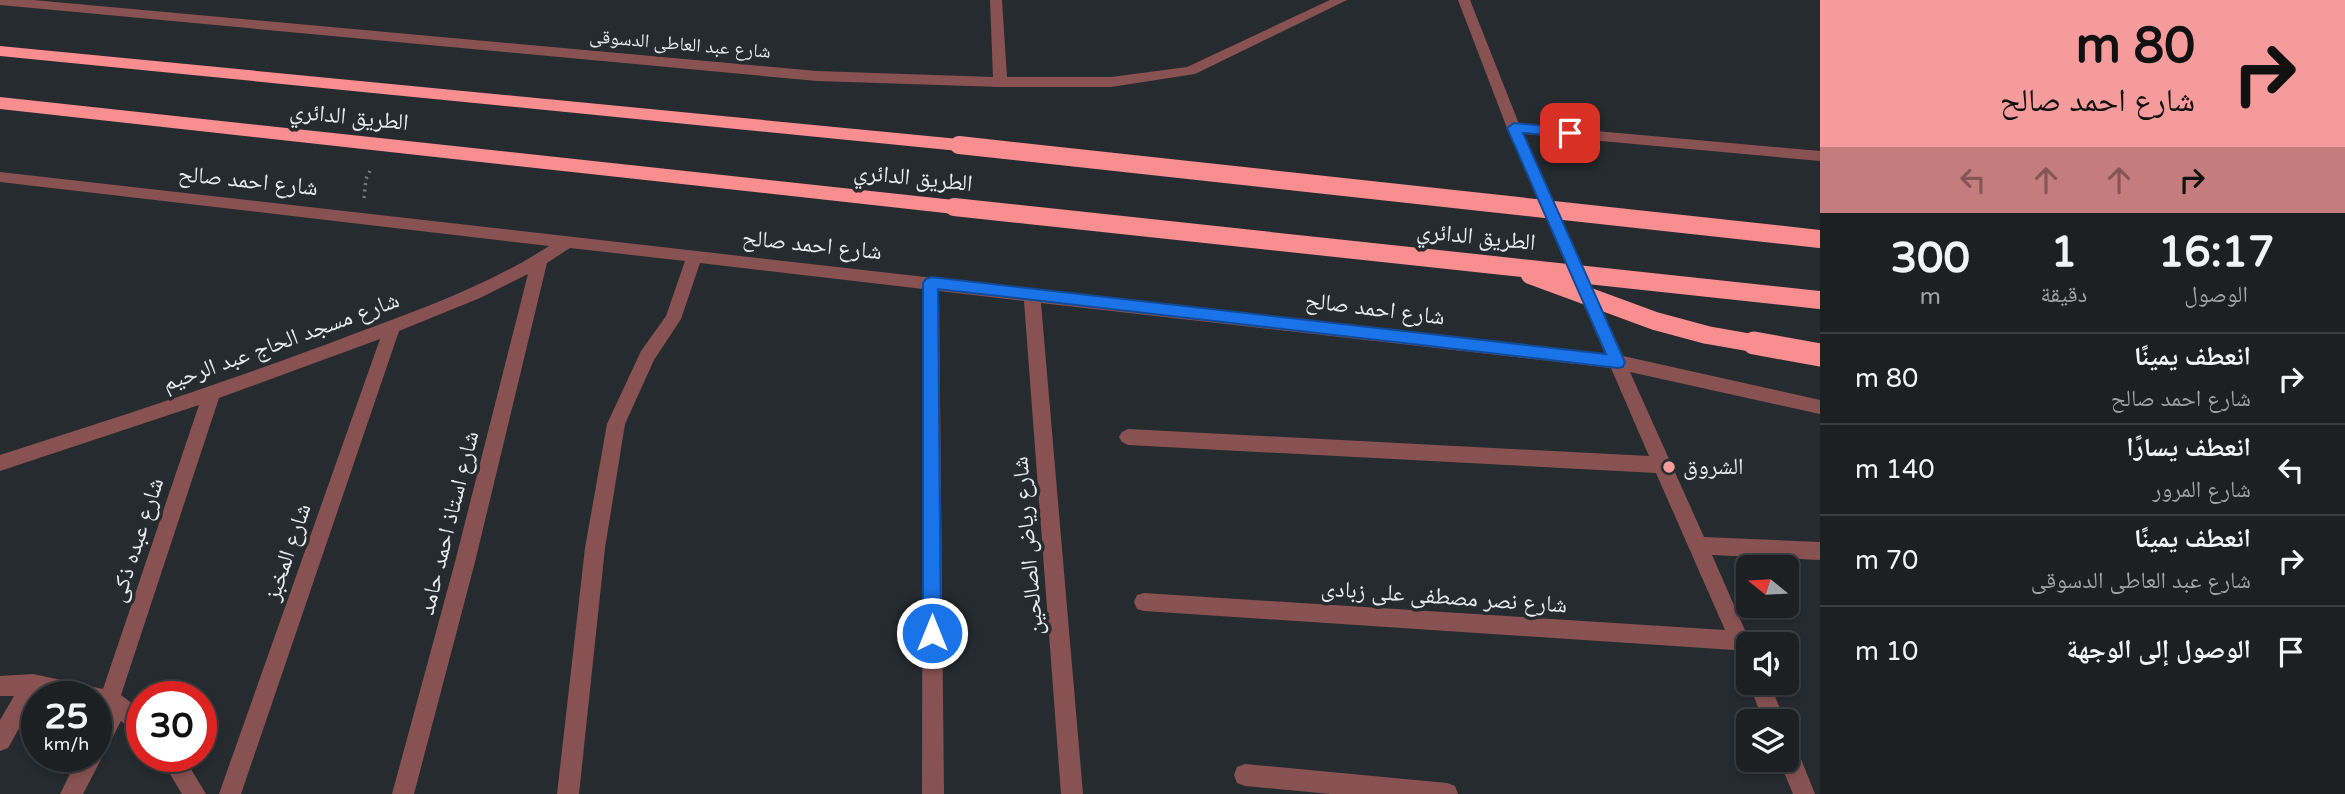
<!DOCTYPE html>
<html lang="ar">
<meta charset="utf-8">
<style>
body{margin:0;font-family:"Varela Round","Noto Naskh Arabic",sans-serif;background:#292d30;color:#f1f3f6;direction:rtl;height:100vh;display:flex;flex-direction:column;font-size:26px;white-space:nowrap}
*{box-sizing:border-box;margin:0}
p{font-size:23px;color:#a0a3a6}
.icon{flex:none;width:38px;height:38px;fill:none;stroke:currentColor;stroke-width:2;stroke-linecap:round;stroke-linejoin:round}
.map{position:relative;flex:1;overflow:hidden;direction:ltr}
.side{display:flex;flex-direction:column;background:#1c2023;width:525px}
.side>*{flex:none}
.guide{background:#f59b9b;color:#111;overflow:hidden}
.needle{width:46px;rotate:288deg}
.buttons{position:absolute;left:1736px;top:555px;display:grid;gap:14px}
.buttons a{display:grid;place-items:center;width:63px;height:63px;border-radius:10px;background:#1c2023;box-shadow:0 4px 10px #0003,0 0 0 2px #3a3e41;font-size:35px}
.speed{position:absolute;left:21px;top:681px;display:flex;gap:14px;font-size:35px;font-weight:700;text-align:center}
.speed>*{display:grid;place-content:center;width:91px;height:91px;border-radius:50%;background:#1c2023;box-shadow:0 4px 10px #0003,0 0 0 2px #3a3e41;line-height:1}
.speed small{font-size:18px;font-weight:400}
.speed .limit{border:10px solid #d22;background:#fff;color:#111}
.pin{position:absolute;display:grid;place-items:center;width:60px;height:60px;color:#fff;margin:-30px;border-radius:14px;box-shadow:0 4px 10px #0006}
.me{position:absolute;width:77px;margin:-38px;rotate:0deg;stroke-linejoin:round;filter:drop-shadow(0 0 5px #0008)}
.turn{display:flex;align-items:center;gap:24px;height:147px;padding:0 35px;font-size:32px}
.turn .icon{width:91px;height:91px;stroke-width:2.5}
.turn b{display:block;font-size:49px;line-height:60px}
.lanes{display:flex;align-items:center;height:66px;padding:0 35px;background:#0003;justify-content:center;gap:35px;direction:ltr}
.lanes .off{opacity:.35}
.eta{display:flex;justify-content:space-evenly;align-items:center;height:119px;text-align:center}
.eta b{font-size:42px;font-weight:700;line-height:49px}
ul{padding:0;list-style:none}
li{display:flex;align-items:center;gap:21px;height:91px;padding:0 35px;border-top:2px solid #3a3e41}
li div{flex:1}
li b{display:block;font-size:26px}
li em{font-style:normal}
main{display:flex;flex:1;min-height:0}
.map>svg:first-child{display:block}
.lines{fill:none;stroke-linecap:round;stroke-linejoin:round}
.path{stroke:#73787b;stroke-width:3.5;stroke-dasharray:2 4.5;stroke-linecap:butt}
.minor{fill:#885252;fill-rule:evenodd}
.highway{fill:#f98e90;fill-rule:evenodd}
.highway-bridge-far1{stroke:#f98e90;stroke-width:18}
.highway-bridge{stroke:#f98e90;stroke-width:23}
.route{fill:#1a73e8;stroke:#114b97;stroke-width:2}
.poi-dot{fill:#f59b9b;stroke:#262b2f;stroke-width:2.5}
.labels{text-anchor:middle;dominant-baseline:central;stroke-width:7;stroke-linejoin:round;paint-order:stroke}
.far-street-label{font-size:19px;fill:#e9ecef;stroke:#262b2f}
.street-label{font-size:23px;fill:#e9ecef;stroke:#262b2f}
.poi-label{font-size:23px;fill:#e9ecef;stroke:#262b2f;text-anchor:start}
</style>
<main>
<section class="side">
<div class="guide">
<div class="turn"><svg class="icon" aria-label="right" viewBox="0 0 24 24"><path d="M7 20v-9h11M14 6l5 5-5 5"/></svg><div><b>80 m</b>شارع احمد صالح</div></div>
<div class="lanes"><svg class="icon off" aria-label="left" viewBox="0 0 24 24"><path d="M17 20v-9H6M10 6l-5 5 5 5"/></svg><svg class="icon off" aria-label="ahead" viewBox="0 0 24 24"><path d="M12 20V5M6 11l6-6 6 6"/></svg><svg class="icon off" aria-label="ahead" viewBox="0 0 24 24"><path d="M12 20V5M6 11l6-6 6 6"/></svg><svg class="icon" aria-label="right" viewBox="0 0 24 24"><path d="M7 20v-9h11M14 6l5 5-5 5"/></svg></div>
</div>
<div class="eta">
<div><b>16:17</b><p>الوصول</p></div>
<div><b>1</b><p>دقيقة</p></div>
<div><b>300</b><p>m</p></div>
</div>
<ul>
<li><svg class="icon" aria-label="right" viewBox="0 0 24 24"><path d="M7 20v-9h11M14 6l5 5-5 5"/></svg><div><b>انعطف يمينًا</b><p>شارع احمد صالح</p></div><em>80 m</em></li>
<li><svg class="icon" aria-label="left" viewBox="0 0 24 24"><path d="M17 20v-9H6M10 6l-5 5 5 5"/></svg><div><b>انعطف يسارًا</b><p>شارع المرور</p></div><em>140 m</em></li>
<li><svg class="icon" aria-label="right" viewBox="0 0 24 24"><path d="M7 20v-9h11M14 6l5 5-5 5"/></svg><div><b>انعطف يمينًا</b><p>شارع عبد العاطى الدسوقى</p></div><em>70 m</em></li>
<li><svg class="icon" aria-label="arrive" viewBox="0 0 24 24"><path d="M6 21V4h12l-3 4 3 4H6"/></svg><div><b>الوصول إلى الوجهة</b></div><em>10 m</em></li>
</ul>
</section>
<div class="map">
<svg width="1820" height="794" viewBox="0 0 1820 794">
<rect width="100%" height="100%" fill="#262b2f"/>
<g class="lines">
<polyline class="path" points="364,198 366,179 372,167"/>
<g class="minor">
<polygon points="0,0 33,0 817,71 993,77 990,0 1002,0 1007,77 1111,77 1187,67 1330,0 1347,0 1195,74 1111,87 1000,87 817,81 0,5"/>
<path d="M1458 0H1470L1519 124 1820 151V161L1524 134 1623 356 1820 400V414L1630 372 1704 537 1820 542V560L1712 555 1751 644H1748V670L1741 667 1734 650 1144 611 1137 609 1134 602 1137 595 1144 593 1725 630 1656 473 1128 445 1122 442 1119 437 1122 432 1128 429 1649 456 1611 368 1041 303 1083 794H1061L1024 301 939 291 944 794H922L923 289 700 263 681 319 654 360 625 424 605 548 579 794H557L585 548 607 424 641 351 666 316 685 261 570 248 547 263 475 562 414 794H392L455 562 528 274 480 298 399 331 241 794H219L380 339 219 398 121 695 142 711V737L121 721 83 794H60L79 756H96V724L103 710 96 707V696L38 695 8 748 0 751V720L14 696H0V676L33 674 103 689 199 405 0 471V455C118 417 236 379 351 335 419 310 489 285 549 246L0 182V172L1605 354 1507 128Z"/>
<polygon points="1748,680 1769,682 1785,721 1763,721"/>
<polygon points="1787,741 1795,744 1815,794 1793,794 1779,760 1787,760"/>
<polygon points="159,756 183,756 206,794 182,794"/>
<polygon points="1245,764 1447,783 1455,786 1458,794 1330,794 1245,786 1237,783 1234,775 1237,767"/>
</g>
<g class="highway">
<polygon points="0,46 959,139 968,145 959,151 0,56"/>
<polygon points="0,97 954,200 960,202 963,207 960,212 954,214 0,109"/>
</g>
<g class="highway-bridge-far1">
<polyline points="959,145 1820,239"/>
<polyline points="954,207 1820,300"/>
<polyline points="1530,275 1655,321 1707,335 1764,345"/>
</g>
<polyline class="highway-bridge" points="1754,343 1820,355"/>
</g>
<polygon class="route" points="1514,123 1570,128 1576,133 1570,137 1523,133 1625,362 1623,367 1618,368 938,289 941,633 939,639 932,642 926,639 923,633 923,283 926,279 931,277 1606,354 1507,128"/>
<circle class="poi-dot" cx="1669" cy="467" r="7"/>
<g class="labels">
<g class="far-street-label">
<text transform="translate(680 44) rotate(5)">شارع عبد العاطى الدسوقى</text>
</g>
<g class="street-label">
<text transform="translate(349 117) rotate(6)">الطريق الدائري</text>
<text transform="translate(913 178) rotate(6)">الطريق الدائري</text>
<text transform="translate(248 181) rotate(6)">شارع احمد صالح</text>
<text transform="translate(1476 237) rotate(6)">الطريق الدائري</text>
<text transform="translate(812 245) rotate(6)">شارع احمد صالح</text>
<text transform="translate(1375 309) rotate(7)">شارع احمد صالح</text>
<text transform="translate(281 342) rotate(-20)">شارع مسجد الحاج عبد الرحيم</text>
<text transform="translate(449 523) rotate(-76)">شارع استاذ احمد حامد</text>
<text transform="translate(137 540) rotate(-72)">شارع عبده ذكى</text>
<text transform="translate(1028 546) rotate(-95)">شارع رياض الصالحين</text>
<text transform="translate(288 552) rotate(-71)">شارع المخبز</text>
<text transform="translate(1444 597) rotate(4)">شارع نصر مصطفى على زبادى</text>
</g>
<g class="poi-label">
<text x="1683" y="467">الشروق</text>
</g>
</g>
</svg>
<div class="buttons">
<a><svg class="needle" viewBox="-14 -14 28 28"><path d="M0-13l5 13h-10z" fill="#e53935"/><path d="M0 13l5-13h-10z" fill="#a0a3a6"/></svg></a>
<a><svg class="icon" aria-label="sound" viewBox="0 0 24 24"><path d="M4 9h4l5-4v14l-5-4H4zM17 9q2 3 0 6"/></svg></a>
<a><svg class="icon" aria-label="layers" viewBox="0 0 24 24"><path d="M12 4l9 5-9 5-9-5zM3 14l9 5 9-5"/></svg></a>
</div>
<div class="speed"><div>25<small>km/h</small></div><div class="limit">30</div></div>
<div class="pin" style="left:1570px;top:133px;background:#d93025"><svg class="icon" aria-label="arrive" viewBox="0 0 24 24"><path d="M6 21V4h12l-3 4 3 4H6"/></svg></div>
<svg class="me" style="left:932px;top:633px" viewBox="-20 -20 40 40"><circle r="17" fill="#1a73e8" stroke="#fff" stroke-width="3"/><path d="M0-11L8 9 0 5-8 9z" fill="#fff"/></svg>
</div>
</main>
